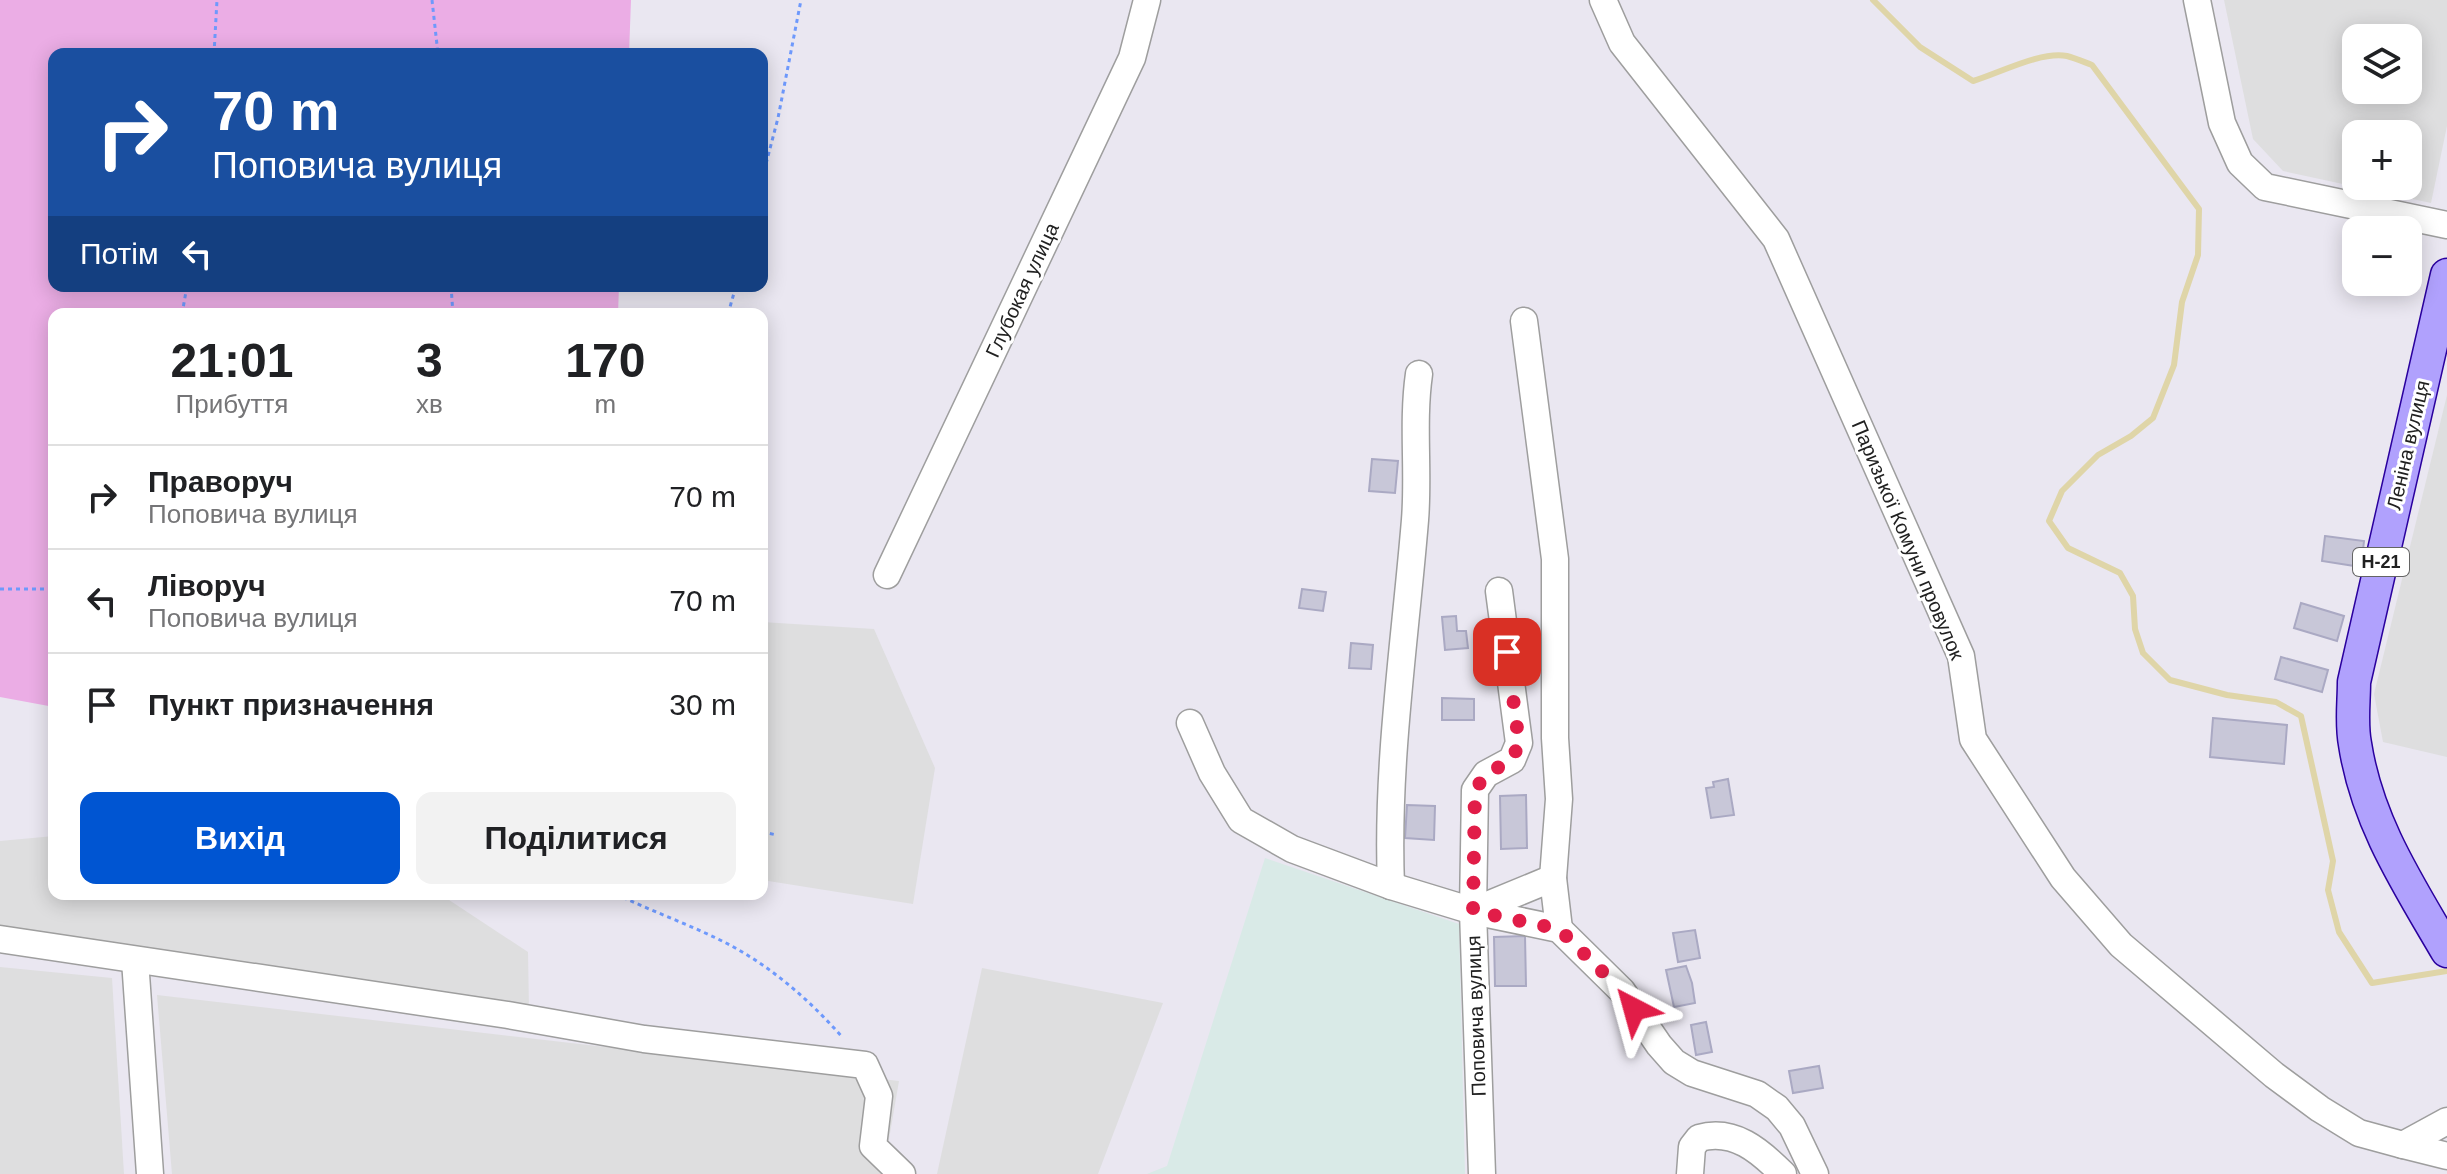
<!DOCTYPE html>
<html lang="uk">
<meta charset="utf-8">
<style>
body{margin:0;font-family:Arial,sans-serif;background:#f2f2f2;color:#202124;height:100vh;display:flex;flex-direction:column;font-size:30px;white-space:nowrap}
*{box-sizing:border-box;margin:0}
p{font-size:26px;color:#757577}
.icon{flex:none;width:44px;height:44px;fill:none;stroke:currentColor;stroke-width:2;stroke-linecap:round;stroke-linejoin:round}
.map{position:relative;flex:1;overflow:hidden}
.panel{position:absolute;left:48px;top:308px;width:720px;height:592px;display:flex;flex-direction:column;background:#fff;border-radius:16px;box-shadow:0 4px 20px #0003}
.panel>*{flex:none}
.hud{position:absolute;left:48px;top:48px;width:720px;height:244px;border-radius:16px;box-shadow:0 4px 20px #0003;background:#1a4fa0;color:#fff;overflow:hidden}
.fabs{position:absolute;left:2342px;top:24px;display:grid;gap:16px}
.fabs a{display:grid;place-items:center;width:80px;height:80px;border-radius:16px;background:#fff;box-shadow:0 4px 20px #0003;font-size:40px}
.pin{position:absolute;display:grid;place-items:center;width:68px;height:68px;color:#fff;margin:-34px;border-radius:16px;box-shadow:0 4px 12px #0006}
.me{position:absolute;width:88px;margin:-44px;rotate:321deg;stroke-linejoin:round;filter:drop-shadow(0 0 6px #0008)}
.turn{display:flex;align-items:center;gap:28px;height:168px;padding:0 32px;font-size:36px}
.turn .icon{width:104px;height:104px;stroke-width:2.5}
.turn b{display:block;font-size:56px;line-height:68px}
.then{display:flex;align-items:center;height:76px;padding:0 32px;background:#0003;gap:16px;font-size:30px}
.eta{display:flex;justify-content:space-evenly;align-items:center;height:136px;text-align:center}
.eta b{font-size:48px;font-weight:700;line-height:56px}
.cta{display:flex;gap:16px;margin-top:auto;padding:16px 32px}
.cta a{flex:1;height:92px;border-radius:16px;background:#0055d2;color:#fff;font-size:32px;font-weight:700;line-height:92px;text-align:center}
.cta a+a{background:#f2f2f2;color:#202124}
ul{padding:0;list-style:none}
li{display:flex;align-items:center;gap:24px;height:104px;padding:0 32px;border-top:2px solid #e0e0e0}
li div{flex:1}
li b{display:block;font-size:30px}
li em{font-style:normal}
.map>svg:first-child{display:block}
.residential{fill:#dededf;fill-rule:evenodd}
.industrial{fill:#d9eae7}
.grass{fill:#ebade5}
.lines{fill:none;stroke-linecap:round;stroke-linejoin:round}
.stream{stroke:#dfd5a8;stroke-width:6}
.building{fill:#c8c7d8;stroke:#aaa9c3;stroke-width:2}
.minor-casing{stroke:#9e9e9e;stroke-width:29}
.major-casing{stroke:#2a009e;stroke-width:35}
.path{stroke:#6e99fc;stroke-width:3;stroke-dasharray:4 4;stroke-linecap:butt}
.minor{stroke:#fff;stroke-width:26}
.major{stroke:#b0a1fd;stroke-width:32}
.route{stroke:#e11d48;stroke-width:14;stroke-dasharray:0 25.2}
.labels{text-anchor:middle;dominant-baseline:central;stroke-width:6;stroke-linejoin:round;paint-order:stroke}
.shield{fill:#fff;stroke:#646464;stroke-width:2}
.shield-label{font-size:18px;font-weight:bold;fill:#212121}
.street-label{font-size:20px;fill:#212121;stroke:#fff}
</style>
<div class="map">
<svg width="2447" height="1174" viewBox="0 0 2447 1174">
<rect width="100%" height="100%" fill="#eae7f1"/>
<g class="residential">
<path d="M2224 0H2447V126L2431 203 2283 171 2253 139ZM2356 38H2408V90H2356ZM2356 134H2408V186H2356Z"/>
<polygon points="2447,395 2447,757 2383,742 2374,694"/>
<polygon points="762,622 874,629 935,768 913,904 762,880"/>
<polygon points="54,836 54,894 440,894 528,952 529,1010 0,925 0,841"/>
<polygon points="0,967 112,978 124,1174 0,1174"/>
<polygon points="982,968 1163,1003 1098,1174 937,1174"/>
<polygon points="157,995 899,1081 883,1174 172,1174"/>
</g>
<polygon class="industrial" points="1265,858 1459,924 1465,1174 1147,1174 1167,1166"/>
<polygon class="grass" points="0,0 631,0 629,54 54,54 54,286 619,286 618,314 54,314 54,707 0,697"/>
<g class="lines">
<path class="stream" d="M1873 0 1920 47 1973 81C2000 73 2040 51 2067 56 2075 58 2084 62 2092 65L2199 209 2198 255 2182 302 2174 365 2153 418 2131 436 2098 455 2062 491 2049 521 2068 548 2120 573 2133 596 2135 629 2143 653 2170 680 2227 695 2276 702 2301 716 2333 861 2328 890 2339 932 2372 983 2447 971"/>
</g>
<g class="building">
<polygon points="1372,459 1398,461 1395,493 1369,491"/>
<polygon points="2325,536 2364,541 2361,567 2322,561"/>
<polygon points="1302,589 1326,592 1323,611 1299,608"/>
<polygon points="2301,603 2344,616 2337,641 2294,628"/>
<polygon points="1456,616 1457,631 1466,631 1468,648 1445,650 1442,617"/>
<polygon points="1351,643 1373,645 1371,669 1349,668"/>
<polygon points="2281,657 2328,670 2322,692 2275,679"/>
<polygon points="1442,698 1474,699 1474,720 1442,720"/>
<polygon points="2213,718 2287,725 2284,764 2210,757"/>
<polygon points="1728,779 1734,815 1711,818 1706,788 1714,787 1713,782"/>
<polygon points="1526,795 1527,848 1501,849 1500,796"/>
<polygon points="1407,805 1435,806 1434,840 1405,838"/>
<polygon points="1695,930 1700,958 1678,962 1673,933"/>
<polygon points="1525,936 1526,986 1495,986 1494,937"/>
<polygon points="1686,966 1692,983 1695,1003 1674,1007 1666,970"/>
<polygon points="1706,1022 1712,1052 1696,1055 1691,1025"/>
<polygon points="1819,1066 1823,1088 1793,1093 1789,1071"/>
</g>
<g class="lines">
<defs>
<g id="minor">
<polyline points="1603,0 1622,43 1776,239 1961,656 1973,739 2063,878 2121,945 2274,1075 2320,1109 2359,1133 2403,1145 2447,1121"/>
<polyline points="2197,0 2222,123 2240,163 2265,187 2447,225"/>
<polyline points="1524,321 1555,559 1555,738 1559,799 1553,878 1559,929"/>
<polyline points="887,575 1132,58 1147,0"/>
<polyline points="1190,723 1212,773 1241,820 1292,849 1391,886 1473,911"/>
<polyline points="1553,878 1473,911 1559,929 1622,991 1659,1045 1674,1062 1692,1073 1757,1094 1777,1108 1792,1126 1815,1174"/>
<path d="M1391 886C1386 764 1405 642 1415 520 1419 471 1412 423 1419 374"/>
<polyline points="0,939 508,1015 644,1039 865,1065 879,1096 873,1146 902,1174"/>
<polyline points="135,960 150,1174"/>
<polyline points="2403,1145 2447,1156"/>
<polyline points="1482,1174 1473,911 1475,790 1486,774 1512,760 1519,743 1499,591"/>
<path d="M1690 1174 1692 1147 1699 1138C1734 1128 1760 1151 1783 1174"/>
</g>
<path id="major" d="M2447 275 2354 682C2354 702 2351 724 2355 744 2367 822 2408 884 2447 951"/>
</defs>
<use href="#minor" class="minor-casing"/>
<use href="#major" class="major-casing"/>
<g class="path">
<polyline points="432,0 438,54"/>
<polyline points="214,54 217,0"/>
<polyline points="762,179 778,118 801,0"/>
<polyline points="451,286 453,314"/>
<polyline points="182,314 187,286"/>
<polyline points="728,314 736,286"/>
<polyline points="0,589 54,589"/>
<polyline points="762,832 777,835"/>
<path d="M616 894C649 910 685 923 718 939 766 962 808 998 843 1038"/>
</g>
<use href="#minor" class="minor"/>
<use href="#major" class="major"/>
</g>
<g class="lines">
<polyline class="route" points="1507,652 1519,743 1512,760 1486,774 1475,790 1473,911 1559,929 1622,991 1634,1009"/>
</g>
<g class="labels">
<rect class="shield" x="2353" y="548" width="56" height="28" rx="6"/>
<g class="shield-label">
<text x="2381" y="562">Н-21</text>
</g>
<g class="street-label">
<text transform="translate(1022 290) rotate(-65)">Глубокая улица</text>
<text transform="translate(2408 445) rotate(-77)">Леніна вулиця</text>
<text transform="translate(1908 540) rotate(67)">Паризької Комуни провулок</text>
<text transform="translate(1476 1016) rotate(-92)">Поповича вулиця</text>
</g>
</g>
</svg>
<div class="fabs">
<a><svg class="icon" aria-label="layers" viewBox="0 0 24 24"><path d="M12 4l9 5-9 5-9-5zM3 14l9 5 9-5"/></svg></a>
<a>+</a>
<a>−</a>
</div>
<div class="pin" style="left:1507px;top:652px;background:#d93025"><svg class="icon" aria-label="arrive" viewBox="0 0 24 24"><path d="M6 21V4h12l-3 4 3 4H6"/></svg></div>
<svg class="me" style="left:1634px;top:1009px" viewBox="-20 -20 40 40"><path d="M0-17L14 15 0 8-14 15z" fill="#e11d48" stroke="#fff" stroke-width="4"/></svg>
<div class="hud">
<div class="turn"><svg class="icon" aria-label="right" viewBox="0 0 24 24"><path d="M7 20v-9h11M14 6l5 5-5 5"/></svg><div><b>70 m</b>Поповича вулиця</div></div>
<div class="then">Потім<svg class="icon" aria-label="left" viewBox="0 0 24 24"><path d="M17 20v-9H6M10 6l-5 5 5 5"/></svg></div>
</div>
<section class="panel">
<div class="eta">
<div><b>21:01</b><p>Прибуття</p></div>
<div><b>3</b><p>хв</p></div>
<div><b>170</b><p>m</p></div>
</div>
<ul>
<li><svg class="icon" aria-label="right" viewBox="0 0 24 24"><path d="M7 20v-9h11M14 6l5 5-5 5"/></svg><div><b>Праворуч</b><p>Поповича вулиця</p></div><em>70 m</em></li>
<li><svg class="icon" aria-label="left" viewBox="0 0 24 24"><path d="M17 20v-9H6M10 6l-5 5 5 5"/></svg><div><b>Ліворуч</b><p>Поповича вулиця</p></div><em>70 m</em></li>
<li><svg class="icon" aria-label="arrive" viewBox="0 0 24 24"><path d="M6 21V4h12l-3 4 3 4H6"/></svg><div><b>Пункт призначення</b></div><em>30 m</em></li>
</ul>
<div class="cta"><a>Вихід</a><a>Поділитися</a></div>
</section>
</div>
